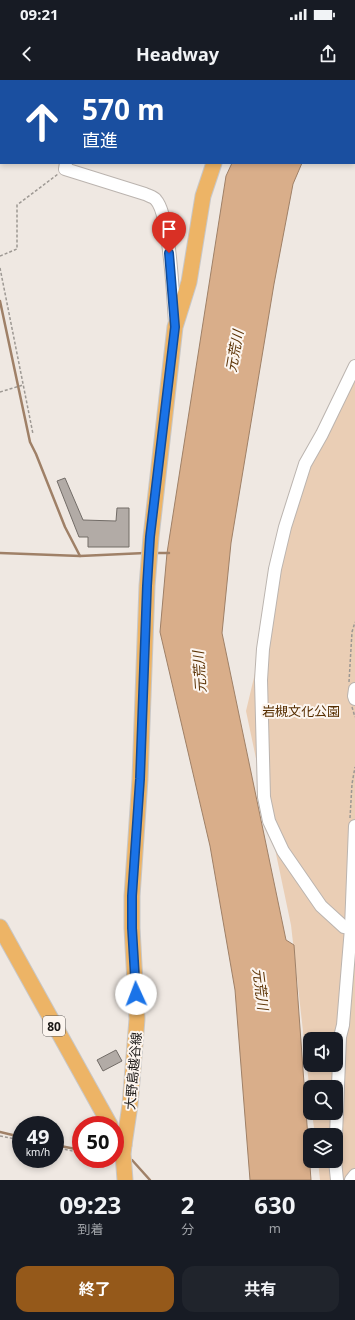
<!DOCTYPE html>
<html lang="ja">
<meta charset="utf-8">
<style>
body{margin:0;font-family:"Noto Sans","Noto Sans JP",sans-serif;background:#20242c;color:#f1f3f6;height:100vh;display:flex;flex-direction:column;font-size:15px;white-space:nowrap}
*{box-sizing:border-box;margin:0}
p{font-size:13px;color:#9ea1a6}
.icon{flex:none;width:22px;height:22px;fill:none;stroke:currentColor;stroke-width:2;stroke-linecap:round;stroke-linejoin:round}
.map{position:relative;height:1100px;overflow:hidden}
.sheet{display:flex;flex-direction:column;background:#171b24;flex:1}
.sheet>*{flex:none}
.guide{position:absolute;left:0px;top:0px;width:355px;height:84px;box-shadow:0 2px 6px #0003;background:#1a4fa0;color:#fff;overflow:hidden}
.controls{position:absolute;left:303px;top:952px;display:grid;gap:8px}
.controls a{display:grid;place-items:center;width:40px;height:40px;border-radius:8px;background:#171b24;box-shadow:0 2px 6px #0003;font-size:20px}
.speed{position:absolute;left:12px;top:1036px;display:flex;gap:8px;font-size:20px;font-weight:700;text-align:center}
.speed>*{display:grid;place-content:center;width:52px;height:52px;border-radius:50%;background:#171b24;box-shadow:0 2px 6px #0003;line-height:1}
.speed small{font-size:10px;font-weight:400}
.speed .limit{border:6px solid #d22;background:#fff;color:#111}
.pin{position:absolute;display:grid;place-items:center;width:34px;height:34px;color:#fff;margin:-41px -17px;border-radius:50% 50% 50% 0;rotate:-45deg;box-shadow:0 0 4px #0007}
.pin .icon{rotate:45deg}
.me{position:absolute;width:44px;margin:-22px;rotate:358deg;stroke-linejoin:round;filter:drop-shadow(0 0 3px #0008)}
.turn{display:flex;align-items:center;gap:14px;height:84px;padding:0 16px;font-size:18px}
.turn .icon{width:52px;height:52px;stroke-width:2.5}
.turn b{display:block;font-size:28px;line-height:34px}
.eta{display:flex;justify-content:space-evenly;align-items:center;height:68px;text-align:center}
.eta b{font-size:24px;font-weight:700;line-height:28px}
.button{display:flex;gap:8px;margin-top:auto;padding:8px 16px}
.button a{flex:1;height:46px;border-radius:12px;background:#95591a;color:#fff;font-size:16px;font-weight:700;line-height:46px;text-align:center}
.button a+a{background:#20242c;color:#f1f3f6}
.status{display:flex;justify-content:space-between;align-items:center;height:28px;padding:0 20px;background:#171b24;direction:ltr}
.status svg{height:11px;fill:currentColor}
header{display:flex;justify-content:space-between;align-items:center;height:52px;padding:0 16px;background:#171b24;font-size:18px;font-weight:700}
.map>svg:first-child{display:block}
.green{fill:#eaceb5;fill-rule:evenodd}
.water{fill:#d9ae8a;stroke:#9f8067}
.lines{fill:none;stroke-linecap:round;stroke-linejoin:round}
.stream{stroke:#9f8067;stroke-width:2.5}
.building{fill:#b2aba6;stroke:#726c67}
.minor-casing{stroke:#bbb4af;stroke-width:14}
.major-casing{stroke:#c8c7c7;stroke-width:17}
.path{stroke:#9d9893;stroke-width:1.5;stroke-dasharray:3 2;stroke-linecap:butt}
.minor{stroke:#fff;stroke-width:12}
.major{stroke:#edb466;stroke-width:15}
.route-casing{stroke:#114b97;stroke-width:10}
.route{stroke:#1a73e8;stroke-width:7}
.labels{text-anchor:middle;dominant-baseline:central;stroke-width:4;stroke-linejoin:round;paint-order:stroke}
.shield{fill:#fcf5ef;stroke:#5d5956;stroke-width:1}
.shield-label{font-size:12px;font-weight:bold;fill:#191614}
.park-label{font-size:13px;fill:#562e00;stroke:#fcf5ef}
.street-label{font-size:13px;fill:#191614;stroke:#fcf5ef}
.water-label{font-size:14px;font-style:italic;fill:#5c3305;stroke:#fcf5ef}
</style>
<div class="status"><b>09:21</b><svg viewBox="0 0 49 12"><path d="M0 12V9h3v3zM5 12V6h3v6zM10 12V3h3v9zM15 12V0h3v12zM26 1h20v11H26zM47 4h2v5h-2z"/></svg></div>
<header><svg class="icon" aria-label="back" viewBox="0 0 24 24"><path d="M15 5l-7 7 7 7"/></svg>Headway<svg class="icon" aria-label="share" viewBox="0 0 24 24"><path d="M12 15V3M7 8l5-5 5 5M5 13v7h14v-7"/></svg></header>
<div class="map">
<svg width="355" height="1100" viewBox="0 0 355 1100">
<rect width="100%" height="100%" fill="#efe8e2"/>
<path class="green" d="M355 301V1100H320L318 1081H336V1055H315L312 1033H336V1007H310V1013L291 845 246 631 300 404ZM310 959H336V985H310Z"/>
<polygon class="water" points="232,83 302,83 293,104 274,204 231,463 222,553 286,860 294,865 311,1100 250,1100 235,910 210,766 160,552 167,473 226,96"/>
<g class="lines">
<g class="stream">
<polyline points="0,221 30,362 36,374 65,447 80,476"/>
<polyline points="0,473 80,476 145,473"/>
<polyline points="154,473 169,473"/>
<polyline points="0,1052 21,1057"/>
<polyline points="55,1065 81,1070"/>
<polyline points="132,1080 150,1100"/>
</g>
</g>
<g class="building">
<polygon points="65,398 83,440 116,441 117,428 129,428 129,467 88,467 88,457 79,457 57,401"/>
<polygon points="116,970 122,981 103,991 97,980"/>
</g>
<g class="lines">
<defs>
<g id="minor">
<polyline points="92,1 92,0"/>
<path d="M66 83 65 89 145 114C149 116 154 117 156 120 170 135 173 218 175 242"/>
<polyline points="355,609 354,616 355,619"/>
<polyline points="351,848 344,847 321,826 283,771 269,741 264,717 261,600 263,569 275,489 285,447 305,384 322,354 355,286"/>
<polyline points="336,1055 340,957 343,945 351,848 355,746"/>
<polyline points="335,1081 337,1100"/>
<polyline points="351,1100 355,1095"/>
</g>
<g id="major">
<polyline points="264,1 265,0"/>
<polyline points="0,847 110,1045"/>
<polyline points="118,1057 124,1065 123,1074 125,1100"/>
<polyline points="124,1065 130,1025 137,939 132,848 132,816 140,699 147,506 151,457 175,247 189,202 203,116 214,83"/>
</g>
</defs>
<use href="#minor" class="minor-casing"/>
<use href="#major" class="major-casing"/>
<g class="path">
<polyline points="0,176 17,169 17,125 58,94"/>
<polyline points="0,188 33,354"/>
<polyline points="0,312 23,305"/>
<polyline points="349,602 352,552 355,542"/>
<polyline points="352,627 355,637"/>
<polyline points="350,738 352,704 355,687"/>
<polyline points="0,1056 21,1060"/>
<polyline points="55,1067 81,1073"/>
</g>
<use href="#minor" class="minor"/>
<use href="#major" class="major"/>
</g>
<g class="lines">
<defs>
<polyline id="route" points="136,914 132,848 132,816 140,699 147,506 150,457 175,247 169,173"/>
</defs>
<use href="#route" class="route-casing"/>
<use href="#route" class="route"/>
</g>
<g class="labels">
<rect class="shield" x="43" y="936" width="22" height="20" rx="3"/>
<g class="shield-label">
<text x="54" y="946">80</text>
</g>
<g class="park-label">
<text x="301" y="631">岩槻文化公園</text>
</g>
<g class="street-label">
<text transform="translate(133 991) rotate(-85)">大野島越谷線</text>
</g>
<g class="water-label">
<text transform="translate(234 271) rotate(-80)">元荒川</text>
<text transform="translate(199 592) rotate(-94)">元荒川</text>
<text transform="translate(261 909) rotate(83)">元荒川</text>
</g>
</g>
</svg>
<div class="controls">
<a><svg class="icon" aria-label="sound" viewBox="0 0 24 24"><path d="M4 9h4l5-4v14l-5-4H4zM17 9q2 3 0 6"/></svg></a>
<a><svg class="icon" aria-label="search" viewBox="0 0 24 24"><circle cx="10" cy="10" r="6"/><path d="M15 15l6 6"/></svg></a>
<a><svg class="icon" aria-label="layers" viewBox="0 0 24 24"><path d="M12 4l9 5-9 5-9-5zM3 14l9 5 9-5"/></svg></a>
</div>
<div class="speed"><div>49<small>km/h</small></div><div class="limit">50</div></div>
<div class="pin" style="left:169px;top:173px;background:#d93025"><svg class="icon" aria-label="arrive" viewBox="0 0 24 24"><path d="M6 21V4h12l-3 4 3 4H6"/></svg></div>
<svg class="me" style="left:136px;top:914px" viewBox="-20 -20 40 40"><circle r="19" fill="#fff"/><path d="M0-13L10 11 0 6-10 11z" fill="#1a73e8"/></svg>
<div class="guide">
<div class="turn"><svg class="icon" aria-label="ahead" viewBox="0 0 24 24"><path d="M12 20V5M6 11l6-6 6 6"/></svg><div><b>570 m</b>直進</div></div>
</div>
</div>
<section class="sheet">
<div class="eta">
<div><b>09:23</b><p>到着</p></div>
<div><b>2</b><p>分</p></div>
<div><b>630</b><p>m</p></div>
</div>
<div class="button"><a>終了</a><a>共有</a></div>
</section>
